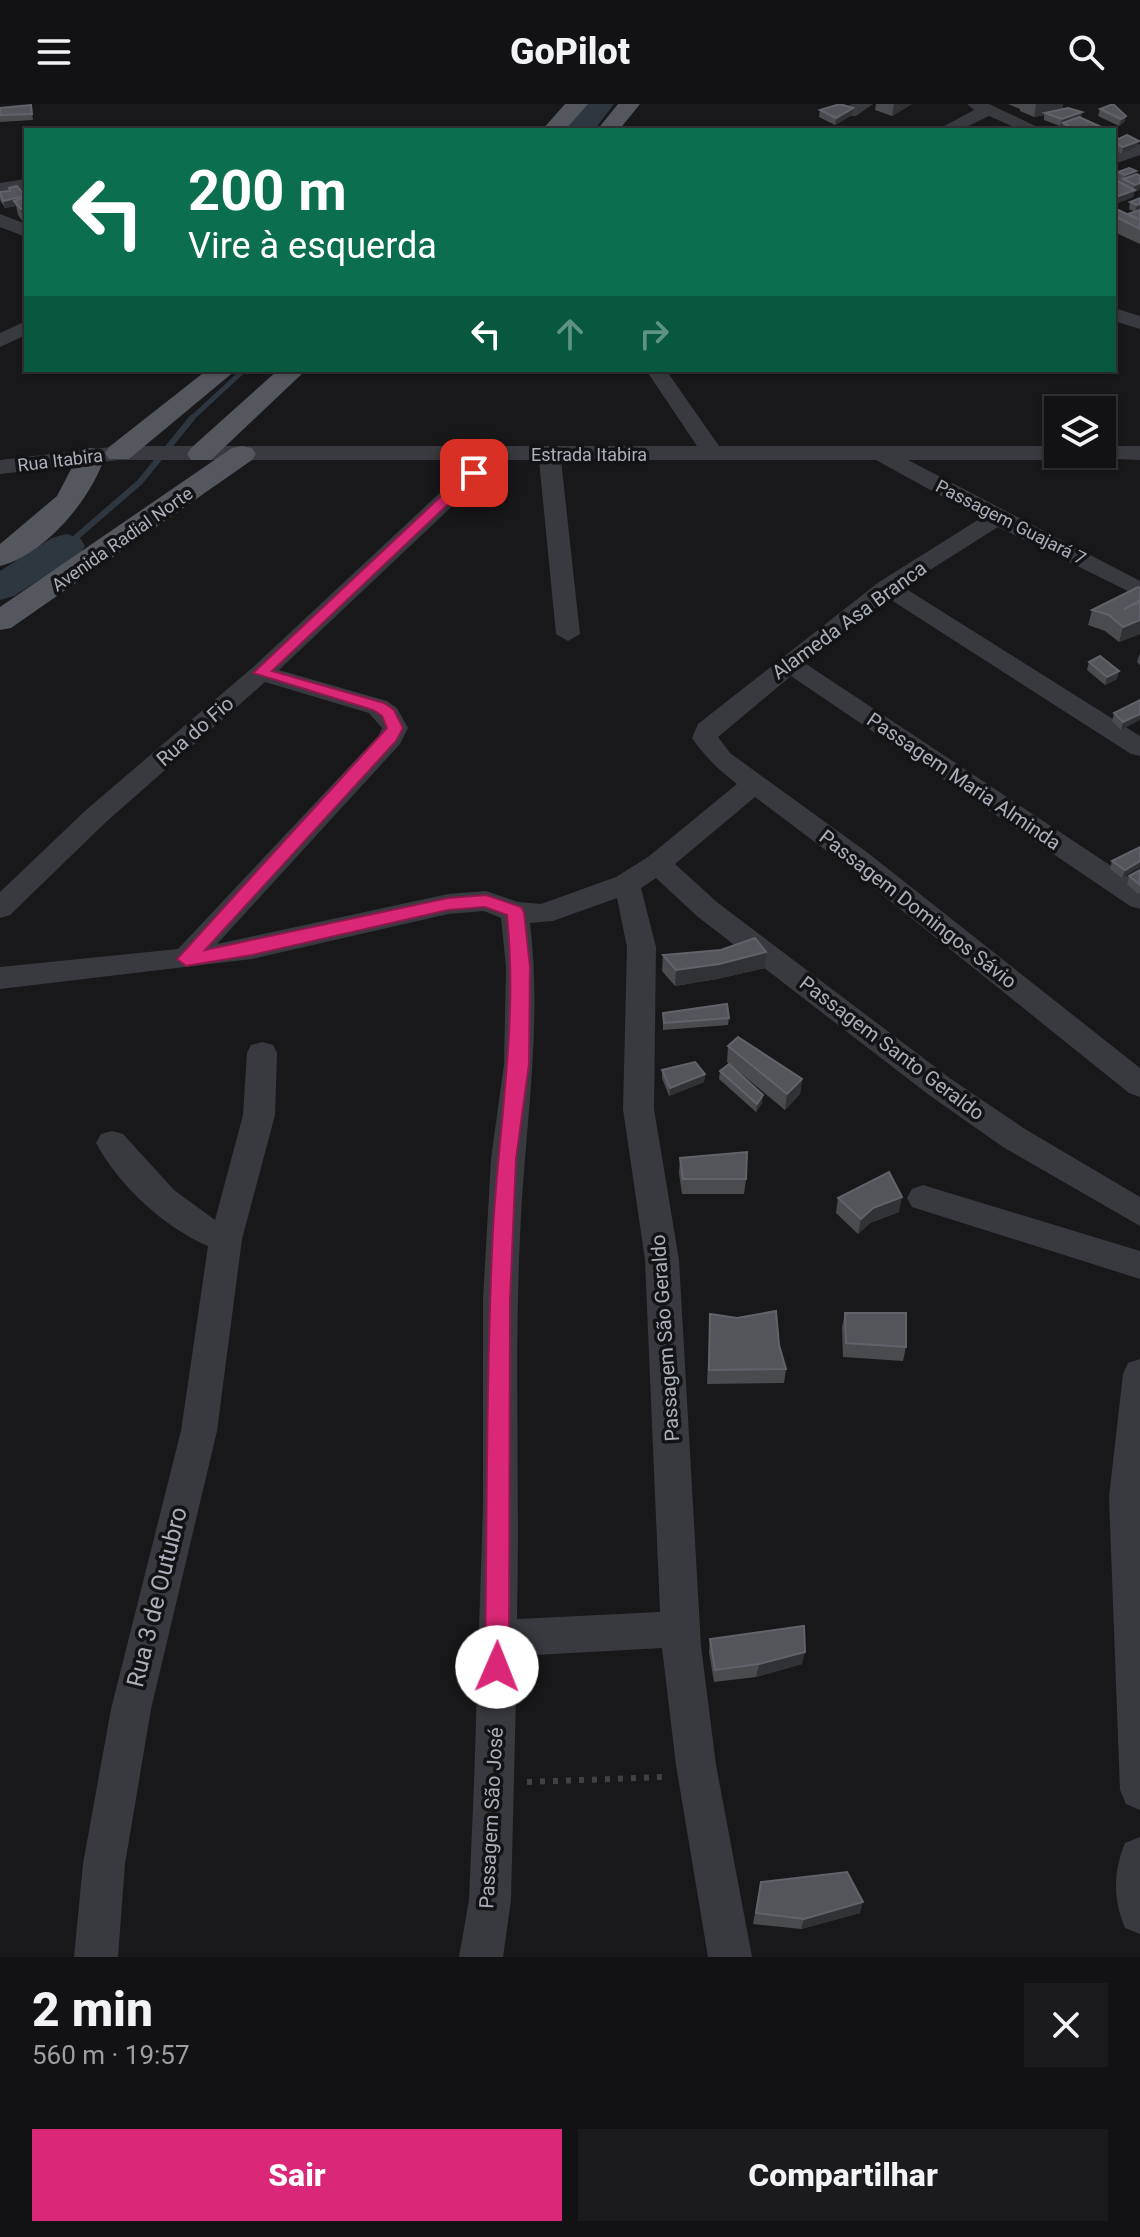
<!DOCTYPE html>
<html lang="pt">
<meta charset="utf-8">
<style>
body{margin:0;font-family:Roboto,sans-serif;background:#1b1b1d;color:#f1f3f6;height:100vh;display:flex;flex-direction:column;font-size:30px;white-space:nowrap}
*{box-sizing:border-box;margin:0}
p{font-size:26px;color:#9c9ea0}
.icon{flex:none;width:44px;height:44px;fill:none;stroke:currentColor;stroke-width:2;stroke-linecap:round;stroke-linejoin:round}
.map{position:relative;height:1853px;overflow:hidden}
.details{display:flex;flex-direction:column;background:#121214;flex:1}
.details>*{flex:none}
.guide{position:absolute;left:24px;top:24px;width:1092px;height:244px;border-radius:0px;box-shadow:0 2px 6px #0004,0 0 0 2px #313234;background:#0b6e4f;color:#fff;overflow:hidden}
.controls{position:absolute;left:1044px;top:292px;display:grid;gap:16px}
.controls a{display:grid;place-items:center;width:72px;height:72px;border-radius:0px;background:#121214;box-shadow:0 2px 6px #0004,0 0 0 2px #313234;font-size:40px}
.pin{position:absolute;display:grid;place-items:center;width:68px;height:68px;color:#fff;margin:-34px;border-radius:16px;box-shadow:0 4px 12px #0006}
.me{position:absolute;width:88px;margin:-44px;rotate:1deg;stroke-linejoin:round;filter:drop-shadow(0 0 6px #0008)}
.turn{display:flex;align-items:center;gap:28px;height:168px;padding:0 32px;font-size:36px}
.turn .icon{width:104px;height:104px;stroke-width:2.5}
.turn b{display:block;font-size:56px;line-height:68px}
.lanes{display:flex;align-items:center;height:76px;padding:0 32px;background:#0003;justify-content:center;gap:40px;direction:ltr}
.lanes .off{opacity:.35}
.round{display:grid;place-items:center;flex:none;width:84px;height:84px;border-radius:0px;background:#1b1b1d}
.overview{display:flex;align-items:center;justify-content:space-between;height:136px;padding:0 32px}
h1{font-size:48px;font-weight:800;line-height:60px}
.action{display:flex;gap:16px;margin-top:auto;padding:16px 32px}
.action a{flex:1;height:92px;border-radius:0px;background:#db2777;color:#fff;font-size:32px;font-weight:800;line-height:92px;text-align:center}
.action a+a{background:#1b1b1d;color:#f1f3f6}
header{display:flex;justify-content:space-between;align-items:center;height:104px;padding:0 32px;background:#121214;font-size:36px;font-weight:800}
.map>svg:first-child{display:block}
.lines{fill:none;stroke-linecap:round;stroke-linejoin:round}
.stream-far1{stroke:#2e373f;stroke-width:5}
.stream{stroke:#2e373f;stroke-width:6}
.river{fill:#2e373f;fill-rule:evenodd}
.path{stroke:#3f4146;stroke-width:6;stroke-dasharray:5 8;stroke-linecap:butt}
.minor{fill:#393a3f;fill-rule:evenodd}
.major{fill:#55575e;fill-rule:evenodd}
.wall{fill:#494b4f}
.shaded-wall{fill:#313235}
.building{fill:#54555b;stroke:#61636a;stroke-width:2}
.route{fill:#db2777;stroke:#8e194d;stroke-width:2}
.labels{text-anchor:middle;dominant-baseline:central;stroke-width:7;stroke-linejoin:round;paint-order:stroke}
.far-street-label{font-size:18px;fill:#aaafba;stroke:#131315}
.street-label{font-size:20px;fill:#aaafba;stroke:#131315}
.near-street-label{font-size:24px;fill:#aaafba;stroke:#131315}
</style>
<header><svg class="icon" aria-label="menu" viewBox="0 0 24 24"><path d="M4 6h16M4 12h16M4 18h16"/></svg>GoPilot<svg class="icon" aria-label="search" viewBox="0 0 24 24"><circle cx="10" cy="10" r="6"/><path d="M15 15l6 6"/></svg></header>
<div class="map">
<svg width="1140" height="1853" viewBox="0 0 1140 1853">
<rect width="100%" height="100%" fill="#18181a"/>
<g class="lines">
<polyline class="stream-far1" points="190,316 244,266"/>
<polyline class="stream" points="66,442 140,378 192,314"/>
<g class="river">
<polygon points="585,0 614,0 594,26 565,26"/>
<polygon points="66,430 80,434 85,442 80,450 14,492 0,496 0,467 52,434"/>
</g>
<polyline class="path" points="527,1678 665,1673"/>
<g class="minor">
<polygon points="852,0 873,0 856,12 844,12 844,4"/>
<polygon points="967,0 989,0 1044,26 1021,26 989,12 960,26 937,26 974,6"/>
<polygon points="1140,40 1140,51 1114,60 1114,49"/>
<polygon points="26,75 26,85 0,89 0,79"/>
<polygon points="0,110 26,120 26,133 0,123"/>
<polygon points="1114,204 1140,212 1140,225 1114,217"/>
<polygon points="26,217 26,231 0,243 0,229"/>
<path d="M646 266H666L719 342H1058V350H1068L1058 356H908L1140 477V493L998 423 903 483 1140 632V652L1131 650 888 494 806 560 1140 781V805L1130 802 791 572 718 633 730 649 868 749 1140 964V993L1129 989 848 763 755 693 675 760 718 799 951 975 1025 1025 1140 1093V1122L1003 1043 929 991 698 813 656 774 641 784 656 843 654 1005 679 1156 701 1542 716 1661 752 1853H708L676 1661 662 1544 517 1552 511 1796 503 1853H459L469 1796 474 1679 483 1402V1196L491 1055 504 960 506 863 501 814 484 807 448 810 252 855 0 885V863L178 845 379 631 382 624 369 609 265 578 106 718 10 811 0 814V788L86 706 252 564 475 356H119L0 370V356L119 342H697ZM501 356H539L556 530 568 537 580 530 561 356H876L981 414 879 478 698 620 692 634C705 653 719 666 737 680L648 753 616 773 541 800 518 798 486 787 448 790 217 840 400 640 408 624 397 604 387 597 279 566ZM617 794 627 843 623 1005 645 1156 660 1508 517 1515C520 1387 514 1260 520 1133 524 1028 543 924 530 819L553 817Z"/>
<polygon points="1102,342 1140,342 1140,356 1094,354 1092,350 1102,350"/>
<path d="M262 938 273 941 277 949 275 1011 242 1135 217 1327 151 1605 125 1760 118 1853H74L83 1760 111 1605 181 1327 208 1142C164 1123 119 1082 96 1039L101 1030 112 1027 123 1030 174 1086 215 1116 243 1011 247 949 251 941Z"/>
<polygon points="923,1081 1140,1147 1140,1175 912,1103 907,1094 912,1085"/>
<polygon points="1140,1255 1140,1706 1126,1700 1120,1686 1109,1393 1123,1270 1128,1259"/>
<path d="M1140 1733V1830L1125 1824C1113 1795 1113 1768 1125 1739Z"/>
</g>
<g class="major">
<polygon points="565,0 588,0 565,26 542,26"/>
<polygon points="618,0 640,0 619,26 597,26"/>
<polygon points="207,266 236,266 129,355 109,355 105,349 109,343"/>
<polygon points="278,266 306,266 211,356 191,356 187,350 191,344"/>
<polygon points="242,342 252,344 256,350 252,356 11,524 0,526 0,503 232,344"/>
<path d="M91 344 101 346 105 352C92 394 45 451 0 462V440L57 392 81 346Z"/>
</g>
</g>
<g class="wall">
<polygon points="876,0 912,0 892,12 875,6"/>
<polygon points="1008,0 1063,0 1062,5 1104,26 1062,26 1063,21 1060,22 1044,16 1044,11 1034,13 1020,7 1020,5"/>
<polygon points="31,1 33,16 0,18 0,4"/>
<polygon points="1100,5 1126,12 1124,18 1119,22 1098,12"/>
<polygon points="820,6 852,11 835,21 819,13"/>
<polygon points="1114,30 1117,31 1116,36 1137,43 1122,50 1114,46"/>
<polygon points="1118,68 1140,72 1140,85 1134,88 1133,93 1115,100 1114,77 1122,79 1122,78 1117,75"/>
<polygon points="0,88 26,93 26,119 24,119 18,111 16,102 5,104 0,96"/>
<polygon points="1140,94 1140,140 1114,128 1114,104 1128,110 1135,108 1129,105 1130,98"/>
<polygon points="1140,484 1140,530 1119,538 1105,527 1088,521 1092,506"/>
<polygon points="1140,549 1140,561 1137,558"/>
<polygon points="1089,558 1117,575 1105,581 1087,566"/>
<polygon points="1140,596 1121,626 1112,617 1114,609"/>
<polygon points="1140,743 1122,774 1110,765 1112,757"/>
<polygon points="1140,766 1140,789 1138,790 1127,780 1129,772"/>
<polygon points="663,851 765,864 717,875 675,882 662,867"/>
<polygon points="663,909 729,914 728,921 663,926"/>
<polygon points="728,942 802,975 800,990 785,1006 727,958"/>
<polygon points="662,966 705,970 704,978 669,992 662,974"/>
<polygon points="720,967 762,999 756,1008 719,975"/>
<polygon points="680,1054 746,1075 744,1090 682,1090 679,1069"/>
<polygon points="838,1094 899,1108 870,1119 858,1130 836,1109"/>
<polygon points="845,1209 906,1243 903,1257 843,1253 842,1223"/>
<polygon points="710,1210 737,1214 779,1241 786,1265 784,1279 707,1280"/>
<polygon points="710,1535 802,1560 756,1573 714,1578 709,1548"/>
<polygon points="761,1778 860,1809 801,1825 753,1820"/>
</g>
<g class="shaded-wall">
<polygon points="894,0 912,0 892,12"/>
<polygon points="1036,0 1063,0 1062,7 1045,9 1044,11 1034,13"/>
<polygon points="853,4 852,11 835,21 836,14"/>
<polygon points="1082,8 1081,15 1063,19 1063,21 1060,22 1062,15"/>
<polygon points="1126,12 1124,18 1119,22 1121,15"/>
<polygon points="1139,37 1137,43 1122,50 1123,43"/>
<polygon points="1136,67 1134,74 1124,76 1125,71"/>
<polygon points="1140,79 1140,85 1134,88 1133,93 1115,100 1116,93 1133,86 1135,81"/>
<polygon points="25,92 26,100 14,97 16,102 5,104 3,97"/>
<polygon points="1140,100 1140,106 1135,108 1137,101"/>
<polygon points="26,104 26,119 24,119 21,105"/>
<polygon points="1140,516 1140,530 1119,538 1123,523"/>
<polygon points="1119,567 1117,575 1105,581 1107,573"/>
<polygon points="1140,610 1140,616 1121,626 1123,618"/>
<polygon points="1140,757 1140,763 1122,774 1125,766"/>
<polygon points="766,848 765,864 717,875 675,882 676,866"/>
<polygon points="705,970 704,978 669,992 670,984"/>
<polygon points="802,975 800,990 785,1006 787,990"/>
<polygon points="763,991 762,999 756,1008 757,1000"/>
<polygon points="902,1093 899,1108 870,1119 858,1130 861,1115 873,1104"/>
<polygon points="805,1548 802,1560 756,1573 759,1560"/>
<polygon points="863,1798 860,1809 801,1825 804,1815"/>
</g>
<g class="building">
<polygon points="840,0 853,4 836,14 820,6"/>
<polygon points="1113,0 1126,12 1121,15 1100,5"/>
<polygon points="31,1 32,10 0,11 0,4"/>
<polygon points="1068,4 1082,8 1062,15 1045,9"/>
<polygon points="1079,13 1099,22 1082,26 1076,26 1063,19"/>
<polygon points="187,23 189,26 163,26"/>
<polygon points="1127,31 1139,37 1123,43 1114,39 1114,37"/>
<polygon points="1129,64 1136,67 1125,71 1118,68"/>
<polygon points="1137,70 1140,72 1140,79 1135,81 1123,75"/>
<polygon points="1116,76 1135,86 1116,93 1114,92 1114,77"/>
<polygon points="17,82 25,92 3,97 0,88 10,87 9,84"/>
<polygon points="26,93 26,104 21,105 14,97"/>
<polygon points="1140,94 1140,100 1137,101 1130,98"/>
<polygon points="1114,104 1140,116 1140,125 1114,112"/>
<polygon points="1140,106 1140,116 1128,110"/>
<polygon points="1138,483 1140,484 1140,496 1124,505 1140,498 1140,516 1123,523 1109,511 1092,506"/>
<polygon points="1100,552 1119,567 1107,573 1089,558"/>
<polygon points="1140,596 1140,610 1123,618 1114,609"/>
<polygon points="1140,743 1140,757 1125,766 1112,757"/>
<polygon points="1140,766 1140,781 1129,772"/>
<polygon points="755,834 766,848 719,860 676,866 663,851 721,846"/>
<polygon points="727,900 729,914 664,919 663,909"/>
<polygon points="738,933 802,975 787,990 728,942"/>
<polygon points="695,958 705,970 670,984 662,966"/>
<polygon points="729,960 763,991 757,1000 720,967"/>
<polygon points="747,1048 746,1075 683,1075 680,1054"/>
<polygon points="889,1068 902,1093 873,1104 861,1115 838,1094"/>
<polygon points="776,1207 779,1241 786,1265 709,1266 710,1210 737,1214"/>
<polygon points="845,1209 906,1209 906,1243 846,1239"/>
<polygon points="804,1522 805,1548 759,1560 715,1566 710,1535"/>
<polygon points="847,1768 863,1798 804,1815 756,1809 761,1778"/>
</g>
<path class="route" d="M469 366 481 369 272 567 384 599 394 606 403 624 396 637 205 846 448 794 486 791 521 803 524 808 530 863 529 960 516 1055 510 1196 509 1563 505 1571 497 1574 489 1571 485 1563C487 1417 486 1271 493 1126 499 1017 518 921 507 811L485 803 448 806 252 851 186 862 177 855 387 624 382 612 373 606 253 569Z"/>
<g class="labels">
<g class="far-street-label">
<text x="589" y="350">Estrada Itabira</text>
<text transform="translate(60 356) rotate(-7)">Rua Itabira</text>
<text transform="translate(1011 418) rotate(27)">Passagem Guajará 7</text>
<text transform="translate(122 435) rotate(-35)">Avenida Radial Norte</text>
</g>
<g class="street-label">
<text transform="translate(849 516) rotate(-36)">Alameda Asa Branca</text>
<text transform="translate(195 627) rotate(-41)">Rua do Fio</text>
<text transform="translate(964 677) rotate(34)">Passagem Maria Alminda</text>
<text transform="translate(918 805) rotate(38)">Passagem Domingos Sávio</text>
<text transform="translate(892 944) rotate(37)">Passagem Santo Geraldo</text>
<text transform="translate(665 1234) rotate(-94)">Passagem São Geraldo</text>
<text transform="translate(491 1714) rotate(-87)">Passagem São José</text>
</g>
<g class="near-street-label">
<text transform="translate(157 1493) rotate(-76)">Rua 3 de Outubro</text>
</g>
</g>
</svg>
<div class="controls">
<a><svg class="icon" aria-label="layers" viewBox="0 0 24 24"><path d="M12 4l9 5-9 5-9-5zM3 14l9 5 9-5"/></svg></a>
</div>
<div class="pin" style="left:474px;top:369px;background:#d93025"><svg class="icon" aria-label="arrive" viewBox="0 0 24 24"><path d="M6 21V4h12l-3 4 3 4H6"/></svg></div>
<svg class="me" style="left:497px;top:1563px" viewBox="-20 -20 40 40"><circle r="19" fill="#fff"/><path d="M0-13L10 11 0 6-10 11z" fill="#db2777"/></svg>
<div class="guide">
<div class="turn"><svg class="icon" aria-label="left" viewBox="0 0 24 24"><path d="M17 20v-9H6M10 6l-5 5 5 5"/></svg><div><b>200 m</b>Vire à esquerda</div></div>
<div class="lanes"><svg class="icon" aria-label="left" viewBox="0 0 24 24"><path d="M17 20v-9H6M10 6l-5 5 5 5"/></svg><svg class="icon off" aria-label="ahead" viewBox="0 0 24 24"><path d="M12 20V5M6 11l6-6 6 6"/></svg><svg class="icon off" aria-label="right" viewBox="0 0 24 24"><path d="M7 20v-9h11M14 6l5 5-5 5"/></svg></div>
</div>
</div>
<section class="details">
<div class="overview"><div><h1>2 min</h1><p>560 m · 19:57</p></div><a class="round"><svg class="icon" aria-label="close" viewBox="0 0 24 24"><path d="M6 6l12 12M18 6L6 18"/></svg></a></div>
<div class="action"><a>Sair</a><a>Compartilhar</a></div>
</section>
